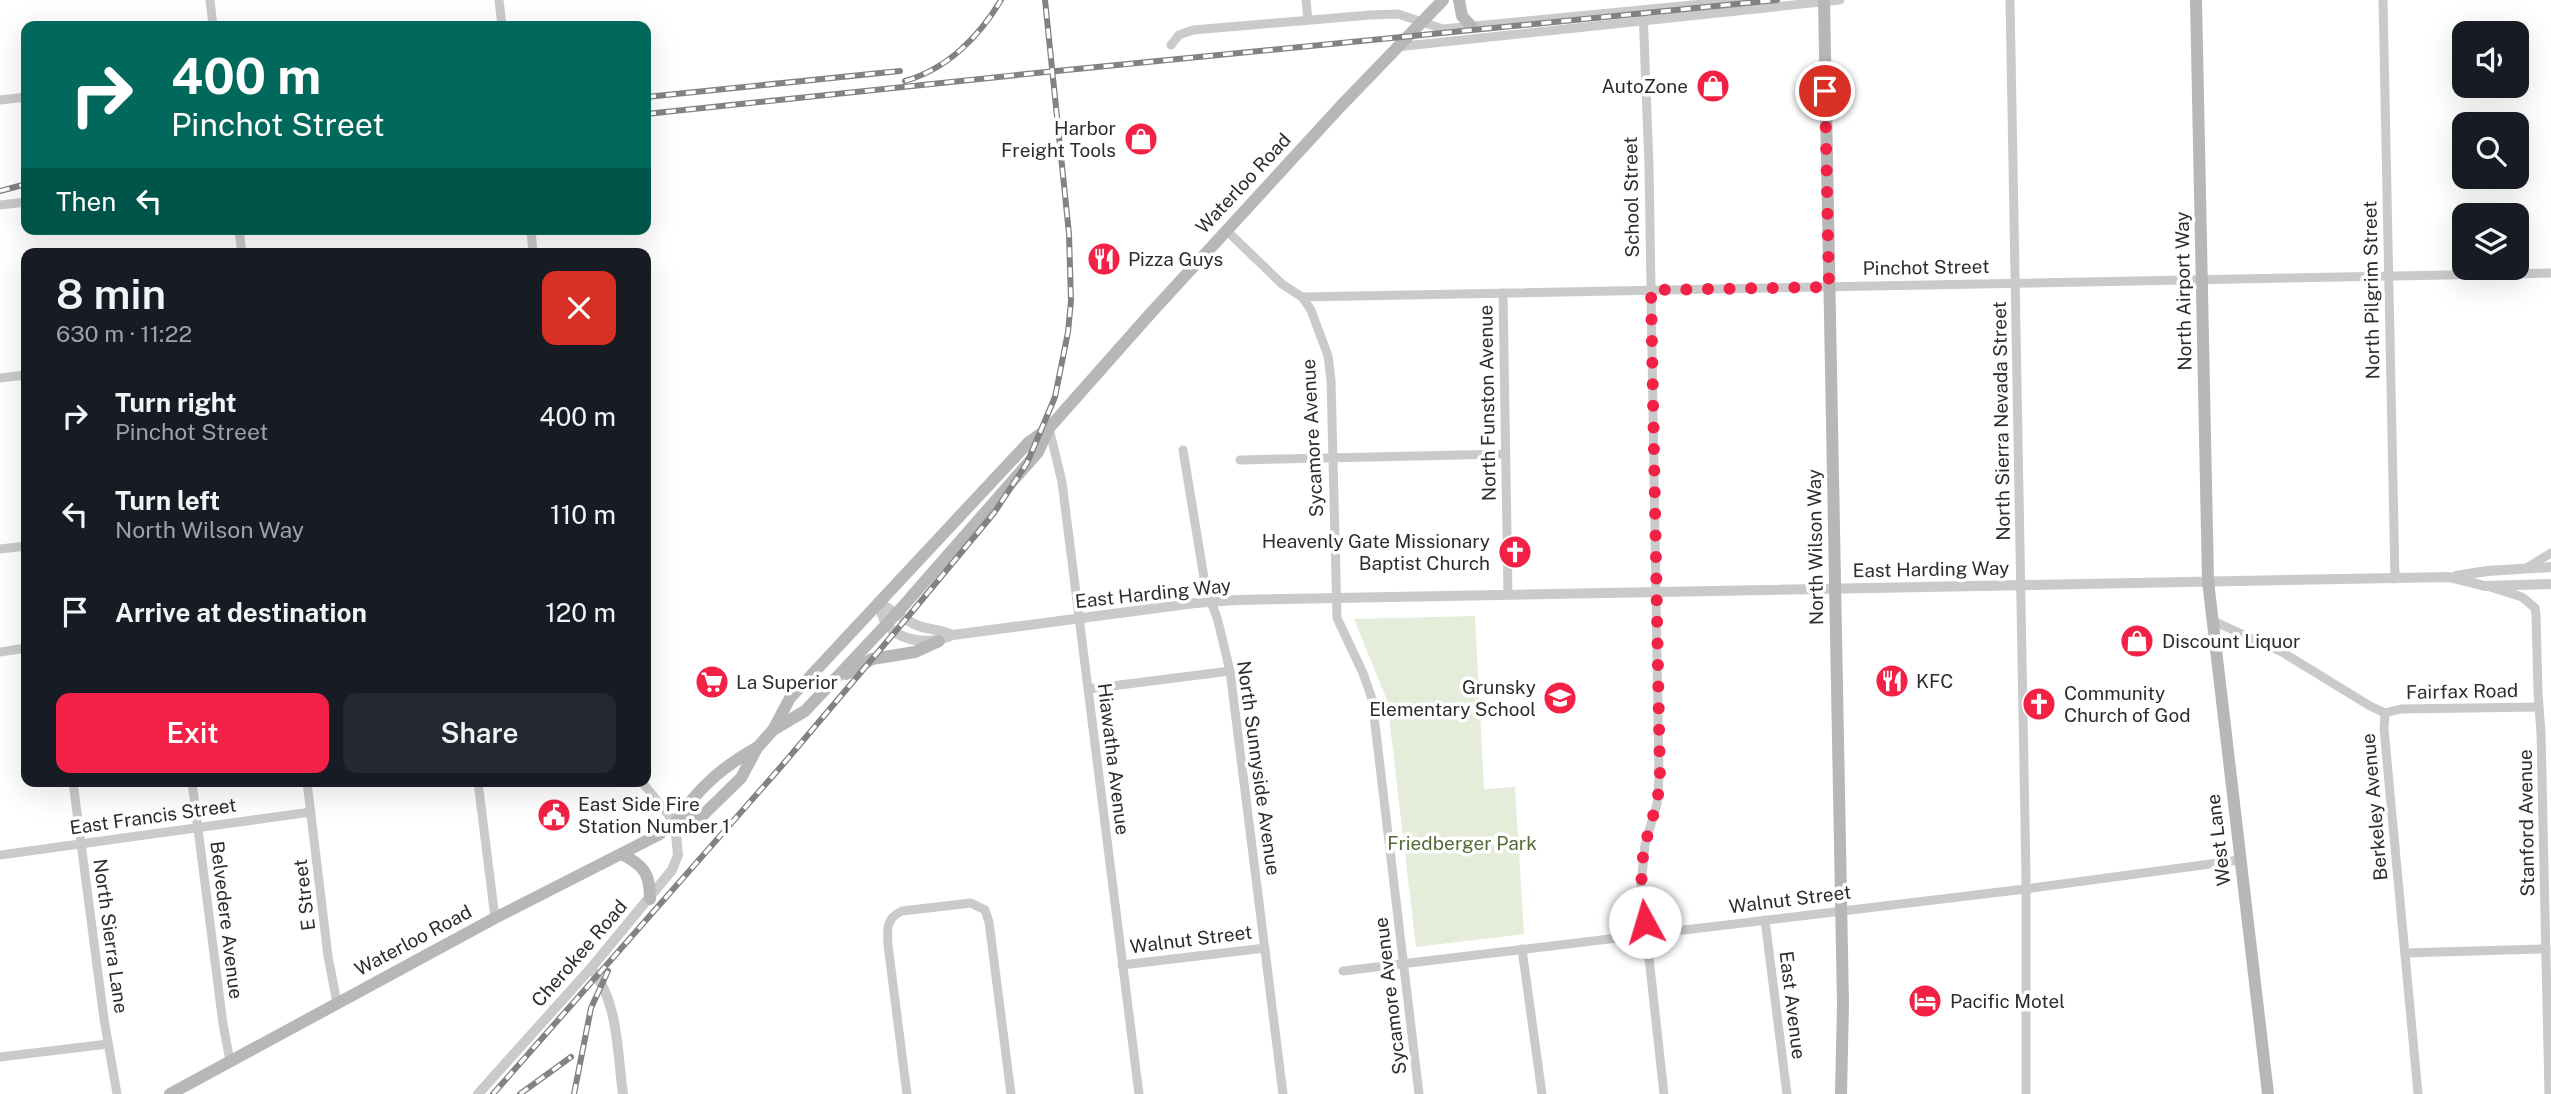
<!DOCTYPE html>
<meta charset="utf-8">
<style>
body{margin:0;font-family:"Public Sans",sans-serif;background:#242831;color:#f1f3f6;height:100vh;display:flex;flex-direction:column;font-size:26px;white-space:nowrap}
*{box-sizing:border-box;margin:0}
p{font-size:23px;color:#9ea1a6}
.icon{flex:none;width:38px;height:38px;fill:none;stroke:currentColor;stroke-width:2;stroke-linecap:round;stroke-linejoin:round}
.map{position:relative;flex:1;overflow:hidden}
.sheet{position:absolute;left:21px;top:248px;width:630px;height:539px;display:flex;flex-direction:column;background:#171b24;border-radius:14px;box-shadow:0 7px 28px #0002}
.sheet>*{flex:none}
.banner{position:absolute;left:21px;top:21px;width:630px;height:214px;border-radius:14px;box-shadow:0 7px 28px #0002;background:#00695c;color:#fff;overflow:hidden}
.controls{position:absolute;left:2452px;top:21px;display:grid;gap:14px}
.controls a{display:grid;place-items:center;width:77px;height:77px;border-radius:14px;background:#171b24;box-shadow:0 7px 28px #0002;font-size:35px}
.pin{position:absolute;display:grid;place-items:center;width:60px;height:60px;color:#fff;margin:-30px;border:4px solid #fff;border-radius:50%;box-shadow:0 2px 7px #0007}
.me{position:absolute;width:77px;margin:-38px;rotate:354deg;stroke-linejoin:round;filter:drop-shadow(0 0 5px #0008)}
.turn{display:flex;align-items:center;gap:24px;height:147px;padding:0 35px;font-size:32px}
.turn .icon{width:91px;height:91px;stroke-width:2.5}
.turn b{display:block;font-size:49px;line-height:60px}
.then{display:flex;align-items:center;height:66px;padding:0 35px;background:#0003;gap:14px;font-size:26px}
.round{display:grid;place-items:center;flex:none;width:74px;height:74px;border-radius:14px;background:#242831}
.headline{display:flex;align-items:center;justify-content:space-between;height:119px;padding:0 35px}
h1{font-size:42px;font-weight:600;line-height:52px}
.primary-button{display:flex;gap:14px;margin-top:auto;padding:14px 35px}
.primary-button a{flex:1;height:80px;border-radius:14px;background:#f22145;color:#fff;font-size:28px;font-weight:600;line-height:80px;text-align:center}
.primary-button a+a{background:#242831;color:#f1f3f6}
ul{padding:0;list-style:none}
li{display:flex;align-items:center;gap:21px;height:98px;padding:0 35px}
li div{flex:1}
li b{display:block;font-size:26px}
li em{font-style:normal}
.map>svg:first-child{display:block}
.green{fill:#e5ecd9}
.lines{fill:none;stroke-linecap:round;stroke-linejoin:round}
.minor{stroke:#cacaca;stroke-width:9}
.tertiary{stroke:#cacaca;stroke-width:10}
.secondary{stroke:#b7b7b7;stroke-width:12}
.rail-casing{stroke:#828282;stroke-width:6}
.rail{stroke:#fff;stroke-width:3.5;stroke-dasharray:10;stroke-linecap:butt}
.route{stroke:#f22145;stroke-width:12;stroke-dasharray:0 21.6}
.labels{text-anchor:middle;dominant-baseline:central;stroke-width:7;stroke-linejoin:round;paint-order:stroke}
.poi-label{font-size:19px;fill:#2d2d2d;stroke:#fff;text-anchor:start}
.street-label{font-size:19px;fill:#2d2d2d;stroke:#fff}
.park-label{font-size:19px;fill:#556b37;stroke:#fff}
</style>
<div class="map">
<svg width="2551" height="1094" viewBox="0 0 2551 1094">
<rect width="100%" height="100%" fill="#fff"/>
<polygon class="green" points="1475,616 1484,789 1515,787 1524,934 1416,947 1387,700 1354,619"/>
<g class="lines">
<g class="minor">
<polyline points="210,0 213,26"/>
<polyline points="499,0 502,26"/>
<polyline points="1306,0 1308,20"/>
<polyline points="2010,0 2026,878 2026,1094"/>
<polyline points="2383,0 2395,579"/>
<polyline points="1643,10 1649,166 1659,778 1657,804 1645,845 1641,885 1664,1094"/>
<polyline points="1171,45 1179,35 1193,30 1370,15 1398,14 1443,29 1744,0"/>
<polyline points="1396,47 1840,0"/>
<polyline points="0,100 26,97"/>
<polyline points="0,205 26,202"/>
<polyline points="239,229 242,254"/>
<polyline points="531,229 533,254"/>
<polyline points="1226,230 1282,284 1302,297 1311,310 1328,356 1331,380 1337,618 1363,673 1372,699 1419,1094"/>
<polyline points="1503,293 1508,595"/>
<polyline points="1302,297 2551,273"/>
<polyline points="0,378 26,375"/>
<polyline points="1049,428 1062,482 1139,1094"/>
<polyline points="1183,450 1205,584 1218,621 1230,671 1283,1094"/>
<polyline points="1240,460 1505,454"/>
<polyline points="0,549 26,546"/>
<polyline points="2528,567 2551,553"/>
<polyline points="2490,587 2522,597 2535,608 2536,615 2538,693 2541,733 2549,1094"/>
<polyline points="2213,621 2282,652 2370,706 2385,713"/>
<polyline points="0,652 26,648"/>
<polyline points="1088,689 1230,671"/>
<polyline points="2385,713 2384,729 2418,1094"/>
<polyline points="2385,713 2401,709 2539,707"/>
<polyline points="73,782 104,1019 117,1094"/>
<polyline points="192,782 223,1024 230,1061"/>
<polyline points="307,782 328,956 337,1003"/>
<polyline points="478,782 495,918"/>
<polyline points="642,782 675,823"/>
<polyline points="0,855 311,812"/>
<polyline points="1765,920 1787,1094"/>
<polyline points="1522,949 1542,1094"/>
<polyline points="2405,953 2546,949"/>
<polyline points="1122,965 1265,948"/>
<polyline points="1343,971 2025,889 2240,860"/>
<polyline points="0,1057 108,1044"/>
<path d="M907 1094 888 945C887 929 886 918 902 911L971 903 985 910 989 922 1011 1094"/>
</g>
<g class="tertiary">
<polyline points="2456,576 2487,571 2551,567"/>
<path d="M878 602C880 609 882 617 886 623 901 644 933 644 953 635L1195 603 1237 600 2449 577 2485 586 2551 584"/>
<path d="M878 602C891 609 905 621 919 626 931 630 942 630 953 635"/>
<path d="M591 968C619 1002 617 1052 623 1094"/>
<polyline points="478,1094 591,968 672,870 678,855 675,823"/>
</g>
<g class="secondary">
<polyline points="1459,0 1462,16 1471,26"/>
<polyline points="1824,0 1843,1004 1841,1094"/>
<polyline points="2196,0 2208,581 2268,1094"/>
<polyline points="846,674 872,659 915,652 939,641"/>
<polyline points="773,730 805,711 898,612 1038,452 1049,428 1150,314 1339,108 1443,0"/>
<path d="M675 823C698 788 721 768 756 748"/>
<path d="M622 854C644 866 650 873 650 899"/>
<polyline points="170,1094 495,918 658,835 675,823 703,815 741,778 757,748 773,730 790,698 1028,443 1049,428"/>
</g>
<defs>
<g id="rail">
<path d="M905 81C947 69 979 37 1001 0"/>
<polyline points="646,97 900,71"/>
<polyline points="646,114 1036,73 1777,0"/>
<polyline points="0,191 26,184"/>
<polyline points="493,1094 779,769 906,619 994,513 1027,463 1055,397 1068,332 1071,301 1069,234 1045,0"/>
<polyline points="520,1094 571,1057"/>
<polyline points="574,1094 591,1008 608,971"/>
</g>
</defs>
<use href="#rail" class="rail-casing"/>
<use href="#rail" class="rail"/>
</g>
<g class="lines">
<path class="route" d="M1645 922C1642 897 1639 872 1645 846 1650 823 1659 802 1660 778L1651 290 1829 287 1825 91"/>
</g>
<defs>
<symbol id="shop-disc" viewBox="-11 -11 22 22"><circle r="9.5" fill="#f22145" stroke="#fff"/><path d="M-5-2.5h2.3a2.7 3.5 0 0 1 5.4 0H5L5.5 6h-11ZM-1.5-2.5h3a1.5 2.3 0 0 0-3 0Z" fill="#fff"/></symbol>
<symbol id="restaurant-disc" viewBox="-11 -11 22 22"><circle r="9.5" fill="#f22145" stroke="#fff"/><path d="M-5-6h1v4h1v-4h1v4h1v-4h1v5L-1.5 .5V6h-2V.5L-5-1ZM5-6V6H3V1.5H1.5Q1.5-4 5-6Z" fill="#fff"/></symbol>
<symbol id="church-disc" viewBox="-11 -11 22 22"><circle r="9.5" fill="#f22145" stroke="#fff"/><path d="M-1.2-6h2.4v3.5h3.3v2.4h-3.3V6h-2.4V-.1h-3.3v-2.4h3.3Z" fill="#fff"/></symbol>
<symbol id="supermarket-disc" viewBox="-11 -11 22 22"><circle r="9.5" fill="#f22145" stroke="#fff"/><path d="M-6-5.5h2.5l.6 2H6L4.5 2H-2.5L-4.4-4H-6ZM-1.5 3.2a1.3 1.3 0 1 0 .1 0ZM3 3.2a1.3 1.3 0 1 0 .1 0Z" fill="#fff"/></symbol>
<symbol id="school-disc" viewBox="-11 -11 22 22"><circle r="9.5" fill="#f22145" stroke="#fff"/><path d="M0-5L7-2L0 1L-7-2ZM-4 1L0 2.5L4 1V4Q0 6-4 4Z" fill="#fff"/></symbol>
<symbol id="civic-disc" viewBox="-11 -11 22 22"><circle r="9.5" fill="#f22145" stroke="#fff"/><path d="M-.6-6.5H3V-4.5H.6V-3L4-1V1h2V6H-6V1h2V-1L-.6-3ZM-1.2 2.5V6h2.4V2.5Z" fill="#fff"/></symbol>
<symbol id="hotel-disc" viewBox="-11 -11 22 22"><circle r="9.5" fill="#f22145" stroke="#fff"/><path d="M-6-4.5h1.5V1H6V5H4.5V3h-9V5H-6ZM-4 0a1.8 1.8 0 1 1 3.6 0ZM.5 0V-2.5h3Q6-2.5 6 0Z" fill="#fff"/></symbol>
</defs>
<g fill-rule="evenodd">
<use href="#shop-disc" x="1694" y="67" width="38" height="38"/>
<use href="#shop-disc" x="1122" y="120" width="38" height="38"/>
<use href="#restaurant-disc" x="1085" y="240" width="38" height="38"/>
<use href="#church-disc" x="1496" y="533" width="38" height="38"/>
<use href="#shop-disc" x="2118" y="622" width="38" height="38"/>
<use href="#restaurant-disc" x="1873" y="662" width="38" height="38"/>
<use href="#supermarket-disc" x="693" y="663" width="38" height="38"/>
<use href="#school-disc" x="1541" y="679" width="38" height="38"/>
<use href="#church-disc" x="2020" y="685" width="38" height="38"/>
<use href="#civic-disc" x="535" y="796" width="38" height="38"/>
<use href="#hotel-disc" x="1906" y="982" width="38" height="38"/>
</g>
<g class="labels">
<g class="poi-label">
<text x="1688" y="86" text-anchor="end">AutoZone</text>
<text x="1116" y="128" text-anchor="end">Harbor<tspan x="1116" dy="22">Freight Tools</tspan></text>
<text x="1128" y="259">Pizza Guys</text>
<text x="1490" y="541" text-anchor="end">Heavenly Gate Missionary<tspan x="1490" dy="22">Baptist Church</tspan></text>
<text x="2162" y="641">Discount Liquor</text>
<text x="1916" y="681">KFC</text>
<text x="736" y="682">La Superior</text>
<text x="1536" y="687" text-anchor="end">Grunsky<tspan x="1536" dy="22">Elementary School</tspan></text>
<text x="2064" y="693">Community<tspan x="2064" dy="22">Church of God</tspan></text>
<text x="578" y="804">East Side Fire<tspan x="578" dy="22">Station Number 1</tspan></text>
<text x="1950" y="1001">Pacific Motel</text>
</g>
<g class="street-label">
<text transform="translate(1243 183) rotate(-47)">Waterloo Road</text>
<text transform="translate(1631 197) rotate(-91)">School Street</text>
<text transform="translate(1926 267) rotate(-1)">Pinchot Street</text>
<text transform="translate(2371 290) rotate(-91)">North Pilgrim Street</text>
<text transform="translate(2183 291) rotate(-91)">North Airport Way</text>
<text transform="translate(1487 403) rotate(-91)">North Funston Avenue</text>
<text transform="translate(2001 421) rotate(-91)">North Sierra Nevada Street</text>
<text transform="translate(1312 438) rotate(-93)">Sycamore Avenue</text>
<text transform="translate(1815 547) rotate(-91)">North Wilson Way</text>
<text transform="translate(1931 569) rotate(-1)">East Harding Way</text>
<text transform="translate(1153 593) rotate(-6)">East Harding Way</text>
<text transform="translate(2462 691) rotate(-1)">Fairfax Road</text>
<text transform="translate(1114 759) rotate(83)">Hiawatha Avenue</text>
<text transform="translate(1259 768) rotate(82)">North Sunnyside Avenue</text>
<text transform="translate(2374 807) rotate(-95)">Berkeley Avenue</text>
<text transform="translate(153 816) rotate(-8)">East Francis Street</text>
<text transform="translate(2526 823) rotate(-91)">Stanford Avenue</text>
<text transform="translate(2218 840) rotate(-97)">West Lane</text>
<text transform="translate(304 895) rotate(-97)">E Street</text>
<text transform="translate(1790 899) rotate(-7)">Walnut Street</text>
<text transform="translate(227 920) rotate(83)">Belvedere Avenue</text>
<text transform="translate(111 936) rotate(82)">North Sierra Lane</text>
<text transform="translate(1191 939) rotate(-7)">Walnut Street</text>
<text transform="translate(413 940) rotate(-28)">Waterloo Road</text>
<text transform="translate(579 953) rotate(-49)">Cherokee Road</text>
<text transform="translate(1390 996) rotate(-97)">Sycamore Avenue</text>
<text transform="translate(1793 1005) rotate(83)">East Avenue</text>
</g>
<g class="park-label">
<text x="1462" y="843">Friedberger Park</text>
</g>
</g>
</svg>
<div class="controls">
<a><svg class="icon" aria-label="sound" viewBox="0 0 24 24"><path d="M4 9h4l5-4v14l-5-4H4zM17 9q2 3 0 6"/></svg></a>
<a><svg class="icon" aria-label="search" viewBox="0 0 24 24"><circle cx="10" cy="10" r="6"/><path d="M15 15l6 6"/></svg></a>
<a><svg class="icon" aria-label="layers" viewBox="0 0 24 24"><path d="M12 4l9 5-9 5-9-5zM3 14l9 5 9-5"/></svg></a>
</div>
<div class="pin" style="left:1825px;top:91px;background:#d93025"><svg class="icon" aria-label="arrive" viewBox="0 0 24 24"><path d="M6 21V4h12l-3 4 3 4H6"/></svg></div>
<svg class="me" style="left:1645px;top:922px" viewBox="-20 -20 40 40"><circle r="19" fill="#fff"/><path d="M0-13L10 11 0 6-10 11z" fill="#f22145"/></svg>
<div class="banner">
<div class="turn"><svg class="icon" aria-label="right" viewBox="0 0 24 24"><path d="M7 20v-9h11M14 6l5 5-5 5"/></svg><div><b>400 m</b>Pinchot Street</div></div>
<div class="then">Then<svg class="icon" aria-label="left" viewBox="0 0 24 24"><path d="M17 20v-9H6M10 6l-5 5 5 5"/></svg></div>
</div>
<section class="sheet">
<div class="headline"><div><h1>8 min</h1><p>630 m · 11:22</p></div><a class="round" style="background:#d93025;color:#fff"><svg class="icon" aria-label="close" viewBox="0 0 24 24"><path d="M6 6l12 12M18 6L6 18"/></svg></a></div>
<ul>
<li><svg class="icon" aria-label="right" viewBox="0 0 24 24"><path d="M7 20v-9h11M14 6l5 5-5 5"/></svg><div><b>Turn right</b><p>Pinchot Street</p></div><em>400 m</em></li>
<li><svg class="icon" aria-label="left" viewBox="0 0 24 24"><path d="M17 20v-9H6M10 6l-5 5 5 5"/></svg><div><b>Turn left</b><p>North Wilson Way</p></div><em>110 m</em></li>
<li><svg class="icon" aria-label="arrive" viewBox="0 0 24 24"><path d="M6 21V4h12l-3 4 3 4H6"/></svg><div><b>Arrive at destination</b></div><em>120 m</em></li>
</ul>
<div class="primary-button"><a>Exit</a><a>Share</a></div>
</section>
</div>
